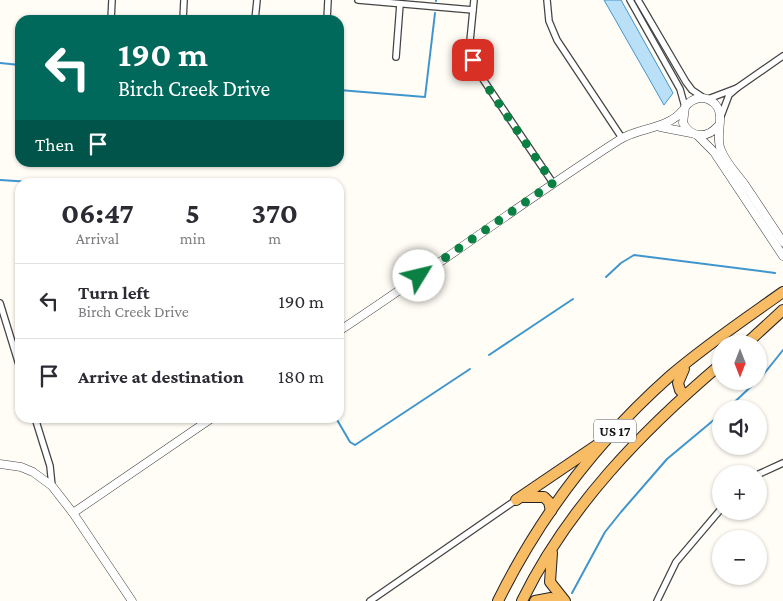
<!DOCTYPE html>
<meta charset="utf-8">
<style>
body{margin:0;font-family:"Crimson Pro",serif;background:#f7f7f7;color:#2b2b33;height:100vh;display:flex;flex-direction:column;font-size:19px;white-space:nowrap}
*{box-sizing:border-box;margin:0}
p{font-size:16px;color:#7c7c81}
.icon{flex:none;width:28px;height:28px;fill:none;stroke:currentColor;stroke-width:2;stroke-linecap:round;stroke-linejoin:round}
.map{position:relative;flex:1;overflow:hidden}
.sheet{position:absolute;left:15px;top:178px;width:329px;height:245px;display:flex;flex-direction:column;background:#fff;border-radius:15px;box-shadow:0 1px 4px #0004}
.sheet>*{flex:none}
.guide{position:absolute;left:15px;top:15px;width:329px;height:152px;border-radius:15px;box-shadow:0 1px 4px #0004;background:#00695c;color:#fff;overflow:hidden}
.needle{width:32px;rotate:180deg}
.buttons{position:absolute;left:712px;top:335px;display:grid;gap:10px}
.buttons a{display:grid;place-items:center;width:55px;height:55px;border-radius:50%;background:#fff;box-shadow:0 1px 4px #0004;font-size:25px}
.pin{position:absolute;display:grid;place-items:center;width:42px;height:42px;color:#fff;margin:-21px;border-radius:10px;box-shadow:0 2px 8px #0006}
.me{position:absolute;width:55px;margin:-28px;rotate:54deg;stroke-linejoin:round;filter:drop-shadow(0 0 4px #0008)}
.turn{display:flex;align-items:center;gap:18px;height:105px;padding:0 20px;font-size:22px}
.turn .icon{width:65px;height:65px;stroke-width:2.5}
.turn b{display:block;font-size:35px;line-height:42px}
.then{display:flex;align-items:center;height:48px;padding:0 20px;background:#0003;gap:10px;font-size:19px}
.eta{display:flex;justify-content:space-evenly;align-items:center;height:85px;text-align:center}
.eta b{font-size:30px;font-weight:700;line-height:35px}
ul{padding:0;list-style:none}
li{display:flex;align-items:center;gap:15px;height:75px;padding:0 20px;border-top:1px solid #e1e1e2}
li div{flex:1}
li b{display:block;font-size:19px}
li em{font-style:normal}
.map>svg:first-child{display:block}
.water{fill:#b9e0f7;stroke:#3f96cf}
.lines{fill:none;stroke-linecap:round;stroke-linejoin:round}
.stream{stroke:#3f96cf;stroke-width:2}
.minor-casing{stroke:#444;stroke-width:8}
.tertiary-casing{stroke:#444;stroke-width:9}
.trunk-casing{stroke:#222;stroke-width:12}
.minor{stroke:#fff;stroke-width:5.5}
.tertiary{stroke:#fff;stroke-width:8}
.trunk{stroke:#f7bc64;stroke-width:10}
.route{stroke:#0b8043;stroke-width:9;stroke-dasharray:0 16.2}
.labels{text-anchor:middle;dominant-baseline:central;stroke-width:5;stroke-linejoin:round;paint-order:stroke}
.shield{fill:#fff;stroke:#585858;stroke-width:1}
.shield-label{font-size:14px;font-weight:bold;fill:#111}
</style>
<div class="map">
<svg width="783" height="601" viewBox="0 0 783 601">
<rect width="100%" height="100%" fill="#fffdf5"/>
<polygon class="water" points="604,0 621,0 673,93 664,105"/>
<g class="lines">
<g class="stream">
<polyline points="436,1 436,0"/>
<polyline points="0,63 20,65"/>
<polyline points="339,90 425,97 435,13"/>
<polyline points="0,180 32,182"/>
<polyline points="606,277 621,263 634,255 775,273"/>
<polyline points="489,355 573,299"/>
<polyline points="759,380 783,350"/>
<polyline points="727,409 757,381"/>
<polyline points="336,418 350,442 355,445 470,369"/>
<polyline points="572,593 605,532 621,512 667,459 721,414"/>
</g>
<defs>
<g id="minor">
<polyline points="358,0 473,10"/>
<polyline points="474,0 470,41 476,69 553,183"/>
<polyline points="547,0 549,21 557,40 622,138"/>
<polyline points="630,0 680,89 685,107"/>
<polyline points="638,0 686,82 692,90 704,98"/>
<polyline points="111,20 112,0"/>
<polyline points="183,20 184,0"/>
<polyline points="255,20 257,0"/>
<polyline points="327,20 328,0"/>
<polyline points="396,57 400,4"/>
<polyline points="737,88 783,56"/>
<polyline points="708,99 737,88 729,95 721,116"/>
<polyline points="0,303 20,368"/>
<polyline points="35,418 50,466 52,486"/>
<polyline points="759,474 783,463"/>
<polyline points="370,601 516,500"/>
<polyline points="657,601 676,562 721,509"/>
</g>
<g id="tertiary">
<path d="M718 126C707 139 691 138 683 123L685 107C692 98 704 94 714 103 727 115 714 135 721 150 726 163 737 174 745 185 758 204 770 223 783 242"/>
<polyline points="660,127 691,133"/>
<polyline points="697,135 714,152 783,256"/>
<path d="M339 331C433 269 524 201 619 140 639 127 667 130 683 110"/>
<polyline points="0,464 21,467 33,472 52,486 73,513 132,601"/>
<polyline points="73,513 212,418"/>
</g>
<g id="trunk">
<polyline points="746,344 783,310"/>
<polyline points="684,369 678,383 680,390 685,395"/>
<polyline points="524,497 544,497 549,502 551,511"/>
<polyline points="516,500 600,443"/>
<polyline points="552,553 550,582 565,601"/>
<path d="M498 601C540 516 599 439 670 376 706 345 745 319 783 292"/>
<path d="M522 601C568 507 642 431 721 364"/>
<polyline points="535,601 551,598 563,601"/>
</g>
</defs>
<use href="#minor" class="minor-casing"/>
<use href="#tertiary" class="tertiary-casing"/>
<use href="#trunk" class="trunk-casing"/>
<use href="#minor" class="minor"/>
<use href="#tertiary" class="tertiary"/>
<use href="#trunk" class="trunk"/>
</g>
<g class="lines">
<polyline class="route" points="419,276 553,183 482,79 473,60"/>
</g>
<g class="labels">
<rect class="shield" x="594" y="419.5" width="42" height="23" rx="4"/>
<g class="shield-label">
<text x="615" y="431">US 17</text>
</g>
</g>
</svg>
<div class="buttons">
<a><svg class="needle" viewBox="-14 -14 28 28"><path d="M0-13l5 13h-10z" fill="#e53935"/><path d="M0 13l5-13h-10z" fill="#7c7c81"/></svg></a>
<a><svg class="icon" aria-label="sound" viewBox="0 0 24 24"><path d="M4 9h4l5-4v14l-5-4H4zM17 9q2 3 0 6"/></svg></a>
<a>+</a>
<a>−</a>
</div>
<div class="pin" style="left:473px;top:60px;background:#d93025"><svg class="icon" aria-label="arrive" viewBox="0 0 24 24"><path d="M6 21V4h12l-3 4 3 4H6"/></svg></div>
<svg class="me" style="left:419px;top:276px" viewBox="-20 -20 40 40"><circle r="19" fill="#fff"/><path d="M0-13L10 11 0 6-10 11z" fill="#0b8043"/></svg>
<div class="guide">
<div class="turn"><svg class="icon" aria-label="left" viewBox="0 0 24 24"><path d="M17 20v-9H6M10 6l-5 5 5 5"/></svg><div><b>190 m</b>Birch Creek Drive</div></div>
<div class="then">Then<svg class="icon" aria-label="arrive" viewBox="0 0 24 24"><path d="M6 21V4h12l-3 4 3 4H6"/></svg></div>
</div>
<section class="sheet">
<div class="eta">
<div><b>06:47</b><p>Arrival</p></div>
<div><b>5</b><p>min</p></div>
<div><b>370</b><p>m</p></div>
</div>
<ul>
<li><svg class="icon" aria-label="left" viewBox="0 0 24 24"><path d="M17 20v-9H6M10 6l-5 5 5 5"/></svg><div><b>Turn left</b><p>Birch Creek Drive</p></div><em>190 m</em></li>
<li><svg class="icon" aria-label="arrive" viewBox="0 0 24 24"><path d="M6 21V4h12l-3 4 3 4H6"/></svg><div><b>Arrive at destination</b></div><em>180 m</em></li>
</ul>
</section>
</div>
